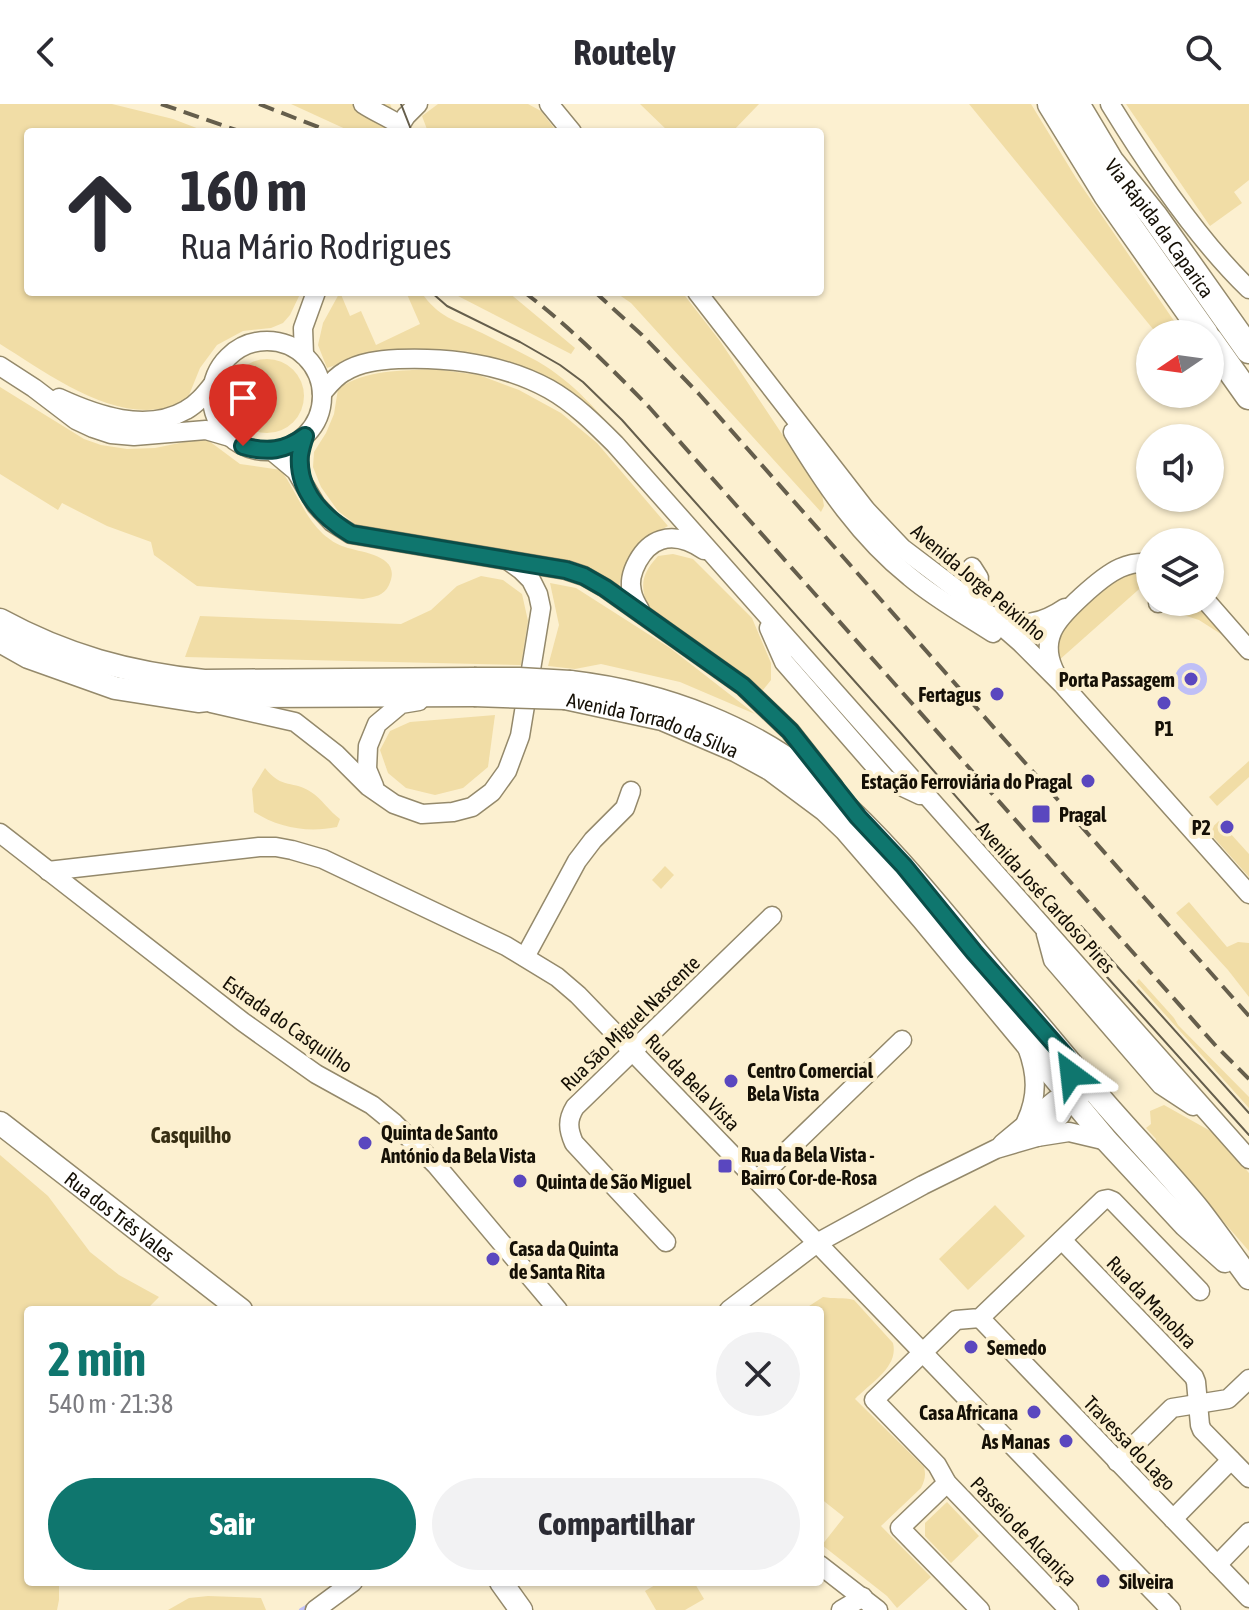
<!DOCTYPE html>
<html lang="pt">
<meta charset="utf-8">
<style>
body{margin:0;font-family:"Asap Condensed",sans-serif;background:#f2f2f3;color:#2b2b33;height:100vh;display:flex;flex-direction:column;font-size:30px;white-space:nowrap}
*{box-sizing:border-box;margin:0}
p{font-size:26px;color:#7c7c81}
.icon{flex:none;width:44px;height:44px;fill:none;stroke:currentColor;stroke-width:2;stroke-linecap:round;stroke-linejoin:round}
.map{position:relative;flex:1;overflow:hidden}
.drawer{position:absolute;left:24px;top:1202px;width:800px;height:280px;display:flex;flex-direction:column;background:#fff;border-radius:8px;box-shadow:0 2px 6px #0004}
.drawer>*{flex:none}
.banner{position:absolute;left:24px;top:24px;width:800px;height:168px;border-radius:8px;box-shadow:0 2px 6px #0004;background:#fff;color:#2b2b33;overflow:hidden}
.needle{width:52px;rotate:257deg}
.fabs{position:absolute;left:1136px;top:216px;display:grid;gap:16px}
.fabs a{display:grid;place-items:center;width:88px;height:88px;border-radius:50%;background:#fff;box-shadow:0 2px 6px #0004;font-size:40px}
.pin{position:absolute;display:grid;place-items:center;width:68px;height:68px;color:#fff;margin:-82px -34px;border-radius:50% 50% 50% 0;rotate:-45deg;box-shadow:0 0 8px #0007}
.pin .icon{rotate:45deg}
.me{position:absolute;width:88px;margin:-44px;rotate:330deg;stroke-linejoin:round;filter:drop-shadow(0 0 6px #0008)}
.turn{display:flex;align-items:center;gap:28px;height:168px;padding:0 24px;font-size:36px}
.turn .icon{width:104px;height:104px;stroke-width:2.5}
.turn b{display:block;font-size:56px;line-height:68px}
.round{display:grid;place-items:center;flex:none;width:84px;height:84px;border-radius:42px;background:#f2f2f3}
.summary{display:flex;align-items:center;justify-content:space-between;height:136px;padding:0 24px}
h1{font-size:48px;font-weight:700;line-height:60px;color:#0f766e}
.button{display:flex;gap:16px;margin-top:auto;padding:16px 24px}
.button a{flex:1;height:92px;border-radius:48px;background:#0f766e;color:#fff;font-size:32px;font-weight:700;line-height:92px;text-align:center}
.button a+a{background:#f2f2f3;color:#2b2b33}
header{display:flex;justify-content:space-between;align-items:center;height:104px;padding:0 24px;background:#fff;font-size:36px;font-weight:700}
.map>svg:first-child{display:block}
.green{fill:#f1dda6}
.water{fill:#bfbff6}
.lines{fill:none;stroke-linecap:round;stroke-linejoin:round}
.stream{stroke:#bfbff6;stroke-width:4}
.minor-casing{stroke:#94896b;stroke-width:21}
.major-casing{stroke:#94896b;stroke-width:25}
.highway-casing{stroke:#94896b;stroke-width:29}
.minor{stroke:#fff;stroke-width:18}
.major{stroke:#fff;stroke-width:22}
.highway{stroke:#fff;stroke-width:26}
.tram{stroke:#655e4c;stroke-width:2}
.rail{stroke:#655e4c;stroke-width:4;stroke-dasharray:16 8;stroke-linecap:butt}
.major-bridge-casing{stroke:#94896b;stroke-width:25;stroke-linecap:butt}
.major-bridge{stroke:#fff;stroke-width:22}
.route-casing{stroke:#0a4d48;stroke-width:20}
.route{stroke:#0f766e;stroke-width:14}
.poi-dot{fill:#5a47bf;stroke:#fcf0d0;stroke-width:3}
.labels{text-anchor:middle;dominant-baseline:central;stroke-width:8;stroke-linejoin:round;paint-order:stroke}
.street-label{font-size:20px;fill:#151006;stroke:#fcf0d0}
.poi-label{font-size:20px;font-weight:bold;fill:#151006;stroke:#fcf0d0;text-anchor:start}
.neighbourhood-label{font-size:22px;font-weight:bold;fill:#372e13;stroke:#fcf0d0}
</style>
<header><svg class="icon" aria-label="back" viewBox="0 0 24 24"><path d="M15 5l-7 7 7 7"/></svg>Routely<svg class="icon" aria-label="search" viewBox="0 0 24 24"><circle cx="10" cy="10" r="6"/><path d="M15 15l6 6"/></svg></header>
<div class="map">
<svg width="1249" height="1506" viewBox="0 0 1249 1506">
<rect width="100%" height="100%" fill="#fcf0d0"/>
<g class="green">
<path d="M0 0H112L173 15 207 28H28V188H301L290 211 283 219 271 224 243 227 217 241 200 264 187 296C125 329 52 272 0 240Z"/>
<polygon points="291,0 390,0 393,7 382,28 352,28"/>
<polygon points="438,0 528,0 541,7 557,28 428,28 422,12"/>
<polygon points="640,0 759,0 732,28 669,28"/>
<polygon points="969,0 1031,0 1076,74 1183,230 1157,230"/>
<polygon points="1126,0 1249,0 1249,76 1234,88 1242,99 1210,122"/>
<path d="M340 188 350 212 361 207 376 241 420 220 406 188H421C439 214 455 216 482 229 500 238 519 247 537 257 575 279 599 309 628 342L499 256 447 246 363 252 327 264 318 241 323 219Z"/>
<polygon points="453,188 508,188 575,244 571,250 458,192"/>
<polygon points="615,188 682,188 720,237 822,390 824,402 821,408 631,199"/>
<circle cx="267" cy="292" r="37"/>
<path d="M434 265 479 271 519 286 561 309 597 339 668 422C631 441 630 447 618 485L359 423 338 407 321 383 313 363 314 348 326 329 334 310 338 285C365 265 402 267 434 265Z"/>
<path d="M0 283 84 335 101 341 127 345 155 344 199 335 209 337 240 360 281 366C296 387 304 412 323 430 329 435 337 441 345 443 362 449 403 451 389 481 384 492 374 493 363 495L197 482 154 451 151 438 107 422 62 399 58 406 0 370Z"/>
<path d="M673 450 693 455 752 514 771 559V576L763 586 749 574 647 502C640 479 642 470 658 452Z"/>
<polygon points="1132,468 1150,468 1150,483 1146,479 1058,557 1056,543 1064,521 1119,473"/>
<polygon points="481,472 503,476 522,490 528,517 521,561 185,553 200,512 401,520 431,506 457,482"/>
<polygon points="550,479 576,484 670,544 755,610 680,578 601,560 575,565 548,562 559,521"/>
<polygon points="1195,498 1224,532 1199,516 1180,510"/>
<polygon points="495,611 488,663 463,684 435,691 406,684 388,669 380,646 390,627 410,618"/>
<polygon points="1249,657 1249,673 1217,702 1209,693"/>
<path d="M265 664C282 686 294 676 311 688 322 695 329 707 340 715L337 723C308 729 279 724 254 708L252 685Z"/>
<polygon points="1219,717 1249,750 1249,773 1208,727"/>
<polygon points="665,762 674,771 661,785 652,776"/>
<polygon points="1189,798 1227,843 1238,838 1249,839 1249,893 1228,866 1176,809"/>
<polygon points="1139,875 1174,914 1178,921 1249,993 1249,1004 1136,878"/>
<polygon points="1164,1001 1214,1029 1249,1069 1249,1147 1155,1039 1156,1035 1146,1024 1151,1020 1150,1007"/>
<polygon points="0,1051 48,1092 90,1148 119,1171 159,1193 146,1206 28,1206 28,1478 59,1478 59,1496 57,1506 0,1506"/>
<polygon points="995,1101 1025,1132 968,1186 939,1155"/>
<path d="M823 1193C833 1195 843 1193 854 1196L893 1239C899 1263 870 1279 855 1295L924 1363C926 1371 925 1376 921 1384L881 1422 931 1473 897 1504 887 1492 822 1441 844 1413 820 1394V1206H803Z"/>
<polygon points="947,1398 979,1432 951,1459 925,1432 925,1419"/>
<polygon points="660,1478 694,1478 704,1495 685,1506 656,1506 645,1487"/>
<polygon points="208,1492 261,1494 266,1506 168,1506 189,1494"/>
</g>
<circle class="water" cx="1191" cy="575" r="16"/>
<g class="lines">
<polyline class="stream" points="301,1506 310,1501"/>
<defs>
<g id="minor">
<path d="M363 0C375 8 388 13 400 21"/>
<polyline points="549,0 572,28"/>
<path d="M1110 0C1148 62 1197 135 1249 185"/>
<polyline points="396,28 406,12 418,0"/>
<polyline points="697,188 866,406 902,444 980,503 1020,538 1063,581 1249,790"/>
<circle cx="267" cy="292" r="55"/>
<polyline points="304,251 303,224 316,188"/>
<polyline points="0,262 34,284 76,316 93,324 111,330 134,332 206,326 230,333"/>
<path d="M322 289C329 281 335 273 344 268 360 258 380 256 398 255 449 253 503 260 549 285 574 299 595 320 615 340L1249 1055"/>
<path d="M59 294C96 311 146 329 186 306 197 300 205 290 213 280"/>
<path d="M793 328C826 382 860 433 910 473 935 494 965 511 993 529"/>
<polyline points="272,347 296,367 316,401 332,418 351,430 566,466 584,472 605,484 743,582 790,627 834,683"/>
<polyline points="967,494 978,479 979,474 972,463"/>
<polyline points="1207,498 1249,546"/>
<polyline points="1158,499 1159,498"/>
<path d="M640 506C637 501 633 494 632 488 627 470 642 442 661 436 676 431 692 438 704 446"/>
<path d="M996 512C1021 525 1043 519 1065 504"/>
<polyline points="769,524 784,558 886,675 920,691"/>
<path d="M1056 570C1049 557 1046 542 1052 528 1059 510 1102 472 1120 464 1129 460 1139 458 1150 459"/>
<polyline points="211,599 295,618 336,650 368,682 394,700 422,710 453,708 472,703 492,688 507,667 520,632 535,541 541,504 538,490 531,476 521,466 510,458"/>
<polyline points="374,682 367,665 368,642 377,620 401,600 419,597"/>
<polyline points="0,729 243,918 316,970 372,1001 394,1019 436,1061 558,1206"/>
<polyline points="48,767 259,743 276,743 292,746 323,755 506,842 557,873 578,891 1171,1506"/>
<polyline points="1046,830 1053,856 1161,981 1193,1002"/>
<polyline points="525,853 577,757 593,736 625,704 631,687"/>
<path d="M1026 1018C1038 992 1037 970 1027 943"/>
<polyline points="1037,1033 1069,1028 1107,1037"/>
<polyline points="1002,1040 1055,996 1080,993"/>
<polyline points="757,1076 902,936"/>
<polyline points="1062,1136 1194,1273 1196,1278 1200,1321 1202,1326 1249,1374"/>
<path d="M666 1138 574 1039C568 1025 567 1016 575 1003L772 812"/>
<polyline points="729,1206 817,1139 923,1081 996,1045 1037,1033 1061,1011 1071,993 1071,981"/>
<polyline points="980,1214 1249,1494"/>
<polyline points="1117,1358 1172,1304 1228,1295 1249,1275"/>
<polyline points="947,1379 900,1424 980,1506"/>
<polyline points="1173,1415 1231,1356"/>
<polyline points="820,1461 878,1506"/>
<polyline points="1217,1461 1249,1428"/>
<polyline points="315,1506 353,1478"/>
<polyline points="841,1506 863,1493"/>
<polyline points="1069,1506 947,1379 937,1361 874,1296 956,1216 980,1214 1103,1096 1108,1095 1113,1097 1200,1187"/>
</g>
<g id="major">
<path d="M0 516C66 552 129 569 204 577L474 575"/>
<polyline points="0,537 28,553 115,584 198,597 243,592 474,591"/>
<path d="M570 578C664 589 758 624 829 687 901 750 957 828 1020 899 1048 931 1074 964 1102 996 1134 1033 1168 1068 1199 1106 1216 1128 1232 1151 1249 1174"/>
<path id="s1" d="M565 594 662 615 737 647 770 665 825 706 846 726 923 815 1107 1037 1185 1121 1225 1157"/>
<path id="s2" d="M0 1019 241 1206"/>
<polyline points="501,1478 521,1506"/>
</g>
<g id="highway">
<polyline points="1051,0 1107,91 1205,230"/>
<path id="s3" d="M1076 0 1110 57 1154 112 1249 246"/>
<polyline points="1210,237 1249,292"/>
</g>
</defs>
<use href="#minor" class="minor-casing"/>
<use href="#major" class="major-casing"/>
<use href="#highway" class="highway-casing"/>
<use href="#minor" class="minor"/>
<use href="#major" class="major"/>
<use href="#highway" class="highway"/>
<g class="tram">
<polyline points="401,0 412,28"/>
<polyline points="431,188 447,202 520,238 560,261 583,278 622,316 899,627 1040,789 1074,825 1084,843 1107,873 1249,1031"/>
<polyline points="1081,822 1249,1009"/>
</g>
<g class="rail">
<polyline points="161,0 242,28"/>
<polyline points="259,0 331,28"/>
<path d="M524 188C569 222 610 263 649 303L1216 942 1249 975"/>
<polyline points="595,188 642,231 699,290 1249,912"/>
</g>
<defs>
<g id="major-bridge">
<polyline points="474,575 519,575 570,578"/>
<polyline points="474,591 565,594"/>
</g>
</defs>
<use href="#major-bridge" class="major-bridge-casing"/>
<use href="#major-bridge" class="major-bridge"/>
</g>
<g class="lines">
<defs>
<path id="route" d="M243 342C267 349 285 347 305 332 303 338 301 345 300 351 297 387 323 413 351 430L566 466 584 472 605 484 743 582 790 627 858 713 904 762 974 848 1067 954 1071 970"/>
</defs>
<use href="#route" class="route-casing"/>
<use href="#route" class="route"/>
</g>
<g class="poi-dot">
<circle cx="1191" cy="575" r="8"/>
<circle cx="997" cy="590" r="8"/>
<circle cx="1164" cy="599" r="8"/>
<circle cx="1088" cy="677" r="8"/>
<rect x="1031" y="700" width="20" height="20" rx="4"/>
<circle cx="1227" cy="723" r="8"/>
<circle cx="731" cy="977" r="8"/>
<circle cx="365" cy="1039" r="8"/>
<rect x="717" y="1054" width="16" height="16" rx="4"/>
<circle cx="520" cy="1077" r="8"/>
<circle cx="493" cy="1155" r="8"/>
<circle cx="971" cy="1243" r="8"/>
<circle cx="1034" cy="1308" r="8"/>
<circle cx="1066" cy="1337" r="8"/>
<circle cx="1103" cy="1477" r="8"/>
</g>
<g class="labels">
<g class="street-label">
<text stroke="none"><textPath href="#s3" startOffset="150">Via Rápida da Caparica</textPath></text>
<text transform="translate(979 478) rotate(40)">Avenida Jorge Peixinho</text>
<text stroke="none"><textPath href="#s1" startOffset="92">Avenida Torrado da Silva</textPath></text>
<text transform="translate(1046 793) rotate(48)">Avenida José Cardoso Pires</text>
<text transform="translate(630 919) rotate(-44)">Rua São Miguel Nascente</text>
<text transform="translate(288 920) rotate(35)">Estrada do Casquilho</text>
<text transform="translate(693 978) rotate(46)">Rua da Bela Vista</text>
<text stroke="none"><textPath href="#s2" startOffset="152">Rua dos Três Vales</textPath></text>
<text transform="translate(1152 1198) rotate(46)">Rua da Manobra</text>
<text transform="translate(1130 1339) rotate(46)">Travessa do Lago</text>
<text transform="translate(1024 1427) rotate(46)">Passeio de Alcaniça</text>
</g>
<g class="poi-label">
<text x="1175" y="575" text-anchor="end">Porta Passagem</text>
<text x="981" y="590" text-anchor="end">Fertagus</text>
<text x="1164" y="624" text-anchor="middle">P1</text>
<text x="1072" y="677" text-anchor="end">Estação Ferroviária do Pragal</text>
<text x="1059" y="710">Pragal</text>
<text x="1211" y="723" text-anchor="end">P2</text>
<text x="747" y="966">Centro Comercial<tspan x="747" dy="23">Bela Vista</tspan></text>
<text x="381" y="1028">Quinta de Santo<tspan x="381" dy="23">António da Bela Vista</tspan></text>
<text x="741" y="1050">Rua da Bela Vista -<tspan x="741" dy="23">Bairro Cor-de-Rosa</tspan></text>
<text x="536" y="1077">Quinta de São Miguel</text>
<text x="509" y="1144">Casa da Quinta<tspan x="509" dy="23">de Santa Rita</tspan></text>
<text x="987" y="1243">Semedo</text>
<text x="1018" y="1308" text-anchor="end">Casa Africana</text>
<text x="1050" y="1337" text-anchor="end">As Manas</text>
<text x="1119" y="1477">Silveira</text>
</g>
<g class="neighbourhood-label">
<text x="191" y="1031">Casquilho</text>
</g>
</g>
</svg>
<div class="fabs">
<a><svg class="needle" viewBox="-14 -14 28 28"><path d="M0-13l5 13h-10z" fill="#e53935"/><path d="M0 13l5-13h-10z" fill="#7c7c81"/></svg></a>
<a><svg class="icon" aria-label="sound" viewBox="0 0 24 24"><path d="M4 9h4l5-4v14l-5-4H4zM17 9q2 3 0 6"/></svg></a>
<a><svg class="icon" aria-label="layers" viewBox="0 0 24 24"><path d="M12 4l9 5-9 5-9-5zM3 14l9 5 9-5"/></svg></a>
</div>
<div class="pin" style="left:243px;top:342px;background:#d93025"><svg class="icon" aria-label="arrive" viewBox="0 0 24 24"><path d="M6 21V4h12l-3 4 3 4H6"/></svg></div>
<svg class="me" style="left:1071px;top:970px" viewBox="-20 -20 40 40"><path d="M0-17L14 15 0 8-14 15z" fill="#0f766e" stroke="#fff" stroke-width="4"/></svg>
<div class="banner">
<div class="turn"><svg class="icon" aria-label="ahead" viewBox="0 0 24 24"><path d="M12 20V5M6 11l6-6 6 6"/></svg><div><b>160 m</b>Rua Mário Rodrigues</div></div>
</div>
<section class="drawer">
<div class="summary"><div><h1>2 min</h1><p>540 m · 21:38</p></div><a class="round"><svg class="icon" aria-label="close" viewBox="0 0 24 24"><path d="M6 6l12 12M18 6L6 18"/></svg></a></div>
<div class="button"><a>Sair</a><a>Compartilhar</a></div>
</section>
</div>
